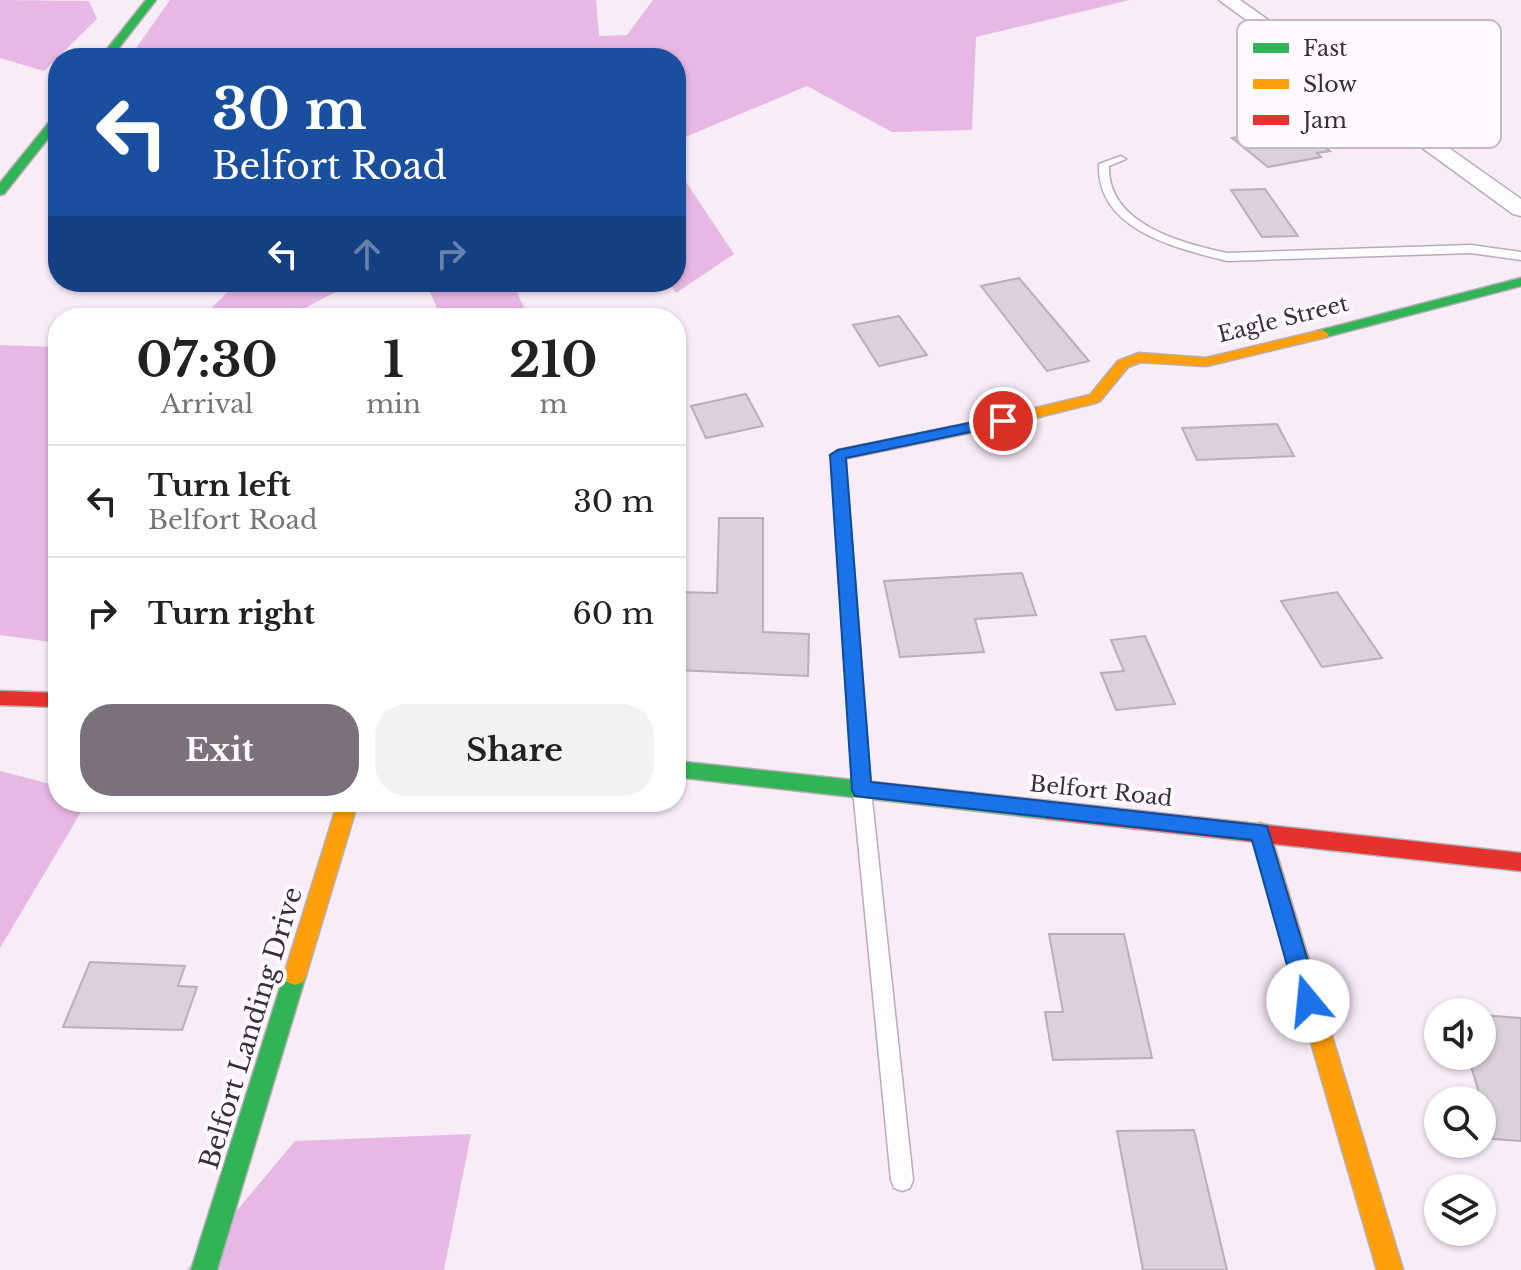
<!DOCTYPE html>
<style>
body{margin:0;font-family:"Libre Baskerville",serif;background:#f2f2f2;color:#222;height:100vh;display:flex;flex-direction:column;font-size:30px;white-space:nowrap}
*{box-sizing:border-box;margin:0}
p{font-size:26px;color:#767676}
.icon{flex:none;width:44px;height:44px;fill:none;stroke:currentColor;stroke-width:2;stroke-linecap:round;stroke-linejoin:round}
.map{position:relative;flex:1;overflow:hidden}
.panel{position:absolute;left:48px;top:308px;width:638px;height:504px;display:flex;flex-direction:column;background:#fff;border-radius:32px;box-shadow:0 2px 6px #0004}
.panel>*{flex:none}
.banner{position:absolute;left:48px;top:48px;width:638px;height:244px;border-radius:32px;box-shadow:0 2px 6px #0004;background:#1a4fa0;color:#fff;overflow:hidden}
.buttons{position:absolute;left:1424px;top:998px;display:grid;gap:16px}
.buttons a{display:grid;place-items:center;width:72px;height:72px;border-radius:50%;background:#fff;box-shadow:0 2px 6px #0004;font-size:40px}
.pin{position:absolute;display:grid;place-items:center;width:68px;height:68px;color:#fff;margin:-34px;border:4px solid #fff;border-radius:50%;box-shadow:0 2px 8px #0007}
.me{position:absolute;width:88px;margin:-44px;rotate:343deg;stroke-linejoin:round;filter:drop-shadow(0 0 6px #0008)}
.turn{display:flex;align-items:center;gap:28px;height:168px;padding:0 32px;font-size:36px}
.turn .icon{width:104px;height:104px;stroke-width:2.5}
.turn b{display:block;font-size:56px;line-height:68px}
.lanes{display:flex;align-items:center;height:76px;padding:0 32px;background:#0003;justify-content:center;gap:40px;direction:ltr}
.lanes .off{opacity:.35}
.eta{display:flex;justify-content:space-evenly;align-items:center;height:136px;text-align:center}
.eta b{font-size:48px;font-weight:800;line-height:56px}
.button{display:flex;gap:16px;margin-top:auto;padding:16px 32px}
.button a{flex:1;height:92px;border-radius:32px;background:#7b717a;color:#fff;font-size:32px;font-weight:800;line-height:92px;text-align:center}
.button a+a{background:#f2f2f2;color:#222}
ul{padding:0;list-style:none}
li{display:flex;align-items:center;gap:24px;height:112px;padding:0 32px;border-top:2px solid #e0e0e0}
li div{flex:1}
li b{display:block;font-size:30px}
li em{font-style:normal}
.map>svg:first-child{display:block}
.forest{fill:#e7b8e4}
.building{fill:#dad1d9;stroke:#b8afb8;stroke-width:2}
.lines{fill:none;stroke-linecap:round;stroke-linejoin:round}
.lane-casing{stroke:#b6adb5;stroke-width:3}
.street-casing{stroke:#b6adb5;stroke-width:3}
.fast-casing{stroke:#b6adb5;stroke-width:3}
.slow-casing{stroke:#b6adb5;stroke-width:3}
.jam-casing{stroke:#b6adb5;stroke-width:3}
.lane{fill:#fefcfe;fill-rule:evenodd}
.street{fill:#fefcfe;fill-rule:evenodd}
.fast{fill:#30b455;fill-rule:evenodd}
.slow{fill:#ff9f0a;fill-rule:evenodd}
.jam{fill:#e5322d;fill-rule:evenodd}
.route{fill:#1a73e8;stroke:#114b97;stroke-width:2}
.labels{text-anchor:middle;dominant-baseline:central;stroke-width:8;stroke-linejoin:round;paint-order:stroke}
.street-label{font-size:22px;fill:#382f37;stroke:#fffaff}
.near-street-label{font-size:26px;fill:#382f37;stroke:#fffaff}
.key{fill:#fffaff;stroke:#c3bdc3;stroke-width:2}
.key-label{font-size:22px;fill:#382f37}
</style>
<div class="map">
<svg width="1521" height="1270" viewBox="0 0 1521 1270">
<rect width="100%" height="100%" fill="#f8ecf7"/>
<g class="forest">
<polygon points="0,0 89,1 97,19 44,71 0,58"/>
<polygon points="170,0 596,0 599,36 627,35 653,0 1130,0 976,37 972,130 892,132 807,86 676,141 676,58 129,58"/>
<polygon points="676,167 734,254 676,293 669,282 676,282"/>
<polygon points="238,282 355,282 299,311 296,318 201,318"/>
<polygon points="426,282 512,282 529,318 441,318"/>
<polygon points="0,345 58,347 58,643 0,635"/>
<polygon points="0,771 58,786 58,802 87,802 0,948"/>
<polygon points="471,1134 444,1270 187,1270 295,1141"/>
</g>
<g class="building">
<polygon points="1297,125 1330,151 1317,153 1321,157 1268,167 1232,138"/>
<polygon points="1265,189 1298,236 1262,237 1231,190"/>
<polygon points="1019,278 1089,361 1047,371 981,286"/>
<polygon points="899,316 927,355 879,366 853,325"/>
<polygon points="746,394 763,426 706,438 691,406"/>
<polygon points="1277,424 1294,456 1197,460 1182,428"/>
<polygon points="719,518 763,518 763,632 809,634 808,676 676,670 676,592 717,593"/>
<polygon points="1022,573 1036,615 975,619 984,652 900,657 884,581"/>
<polygon points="1337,592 1382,658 1322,667 1281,601"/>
<polygon points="1145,636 1175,704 1116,710 1101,673 1124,671 1111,640"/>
<polygon points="1049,934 1124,934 1152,1058 1053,1060 1045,1012 1063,1012"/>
<polygon points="90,962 185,966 178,986 197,987 182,1030 63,1027"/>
<polygon points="1482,1015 1521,1018 1521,1141 1493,1139 1468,1056 1482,1056"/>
<polygon points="1194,1130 1227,1270 1143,1270 1117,1131"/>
</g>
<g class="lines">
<defs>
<g id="lane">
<path d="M1121 156 1126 159 1109 166C1107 224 1181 243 1227 253L1471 245 1521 252V260L1471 253 1227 261C1176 248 1096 230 1099 164Z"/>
<polygon points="838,450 845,455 871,790 913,1180 910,1188 902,1191 894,1188 891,1180 853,790 831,455"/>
</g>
<polygon id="street" points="1219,0 1240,0 1521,199 1521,216 1513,214"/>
<g id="fast">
<polygon points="146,0 156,0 111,58 100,58"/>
<polygon points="58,115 58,126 4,194 0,195 0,183 54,116"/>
<polygon points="1521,278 1521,286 1322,338 1315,334 1317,331"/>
<polygon points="676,761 1048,801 1055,804 1058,810 1055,816 1048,819 676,777"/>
<polygon points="295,965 303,968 306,975 217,1270 191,1270 284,975 287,968"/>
</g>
<g id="slow">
<polygon points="1322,330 1329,334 1327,337 1206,366 1141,362 1128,367 1100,401 1095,403 1003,426 838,460 830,455 838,450 1003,416 1090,395 1118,361 1139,353 1206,358"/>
<polygon points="338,802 358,802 306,975 303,982 295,985 287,982 284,975"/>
<polygon points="1260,823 1267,826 1270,832 1403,1270 1377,1270 1250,832 1253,826"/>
</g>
<g id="jam">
<polygon points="0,691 58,693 58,707 0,705"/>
<polygon points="1048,801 1521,853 1521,871 1048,819 1041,816 1038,810 1041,804"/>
</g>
</defs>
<use href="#lane" class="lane-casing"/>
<use href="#street" class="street-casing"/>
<use href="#fast" class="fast-casing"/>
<use href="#slow" class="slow-casing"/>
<use href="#jam" class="jam-casing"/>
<use href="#lane" class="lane"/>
<use href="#street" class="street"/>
<use href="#fast" class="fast"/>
<use href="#slow" class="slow"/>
<use href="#jam" class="jam"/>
</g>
<polygon class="route" points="1003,416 1011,421 1008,424 846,458 871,782 1267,826 1320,1001 1316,1009 1308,1012 1300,1009 1297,1001 1252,840 855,796 852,790 830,455 838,450"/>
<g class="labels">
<g class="street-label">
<text transform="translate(1283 319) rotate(-14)">Eagle Street</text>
<text transform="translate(1101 791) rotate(6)">Belfort Road</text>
</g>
<g class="near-street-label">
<text transform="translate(251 1028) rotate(-73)">Belfort Landing Drive</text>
</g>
</g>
<rect x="1237" y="20" width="264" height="128" rx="12" class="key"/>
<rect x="1253" y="43" width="36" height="10" fill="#30b455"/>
<rect x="1253" y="79" width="36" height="10" fill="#ff9f0a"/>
<rect x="1253" y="115" width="36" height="10" fill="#e5322d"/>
<g class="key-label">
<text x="1303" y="56">Fast</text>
<text x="1303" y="92">Slow</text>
<text x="1303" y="128">Jam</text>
</g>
</svg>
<div class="buttons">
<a><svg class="icon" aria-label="sound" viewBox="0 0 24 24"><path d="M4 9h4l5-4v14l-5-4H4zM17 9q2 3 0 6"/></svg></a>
<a><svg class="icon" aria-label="search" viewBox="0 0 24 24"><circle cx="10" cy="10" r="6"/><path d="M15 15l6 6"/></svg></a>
<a><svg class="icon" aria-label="layers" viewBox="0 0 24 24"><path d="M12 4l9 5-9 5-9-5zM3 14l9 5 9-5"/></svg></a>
</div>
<div class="pin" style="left:1003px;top:421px;background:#d93025"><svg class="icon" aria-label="arrive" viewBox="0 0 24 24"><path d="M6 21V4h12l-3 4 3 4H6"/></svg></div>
<svg class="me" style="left:1308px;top:1001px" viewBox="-20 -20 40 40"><circle r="19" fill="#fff"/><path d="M0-13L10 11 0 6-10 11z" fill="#1a73e8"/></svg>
<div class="banner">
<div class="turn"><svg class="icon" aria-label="left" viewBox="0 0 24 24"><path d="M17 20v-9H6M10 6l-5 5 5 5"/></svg><div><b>30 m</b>Belfort Road</div></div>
<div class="lanes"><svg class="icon" aria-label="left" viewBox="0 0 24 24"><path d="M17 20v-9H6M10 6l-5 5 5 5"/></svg><svg class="icon off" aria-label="ahead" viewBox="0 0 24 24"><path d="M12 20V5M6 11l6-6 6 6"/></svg><svg class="icon off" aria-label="right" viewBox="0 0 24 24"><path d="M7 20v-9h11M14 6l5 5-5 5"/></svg></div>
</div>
<section class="panel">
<div class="eta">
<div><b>07:30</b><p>Arrival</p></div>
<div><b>1</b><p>min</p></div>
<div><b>210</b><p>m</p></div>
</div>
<ul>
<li><svg class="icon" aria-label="left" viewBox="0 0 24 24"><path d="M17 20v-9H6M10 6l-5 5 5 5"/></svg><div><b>Turn left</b><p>Belfort Road</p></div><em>30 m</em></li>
<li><svg class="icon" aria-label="right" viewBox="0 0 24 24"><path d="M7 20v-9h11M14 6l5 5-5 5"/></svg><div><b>Turn right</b></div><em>60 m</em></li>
</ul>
<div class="button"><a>Exit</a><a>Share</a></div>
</section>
</div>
